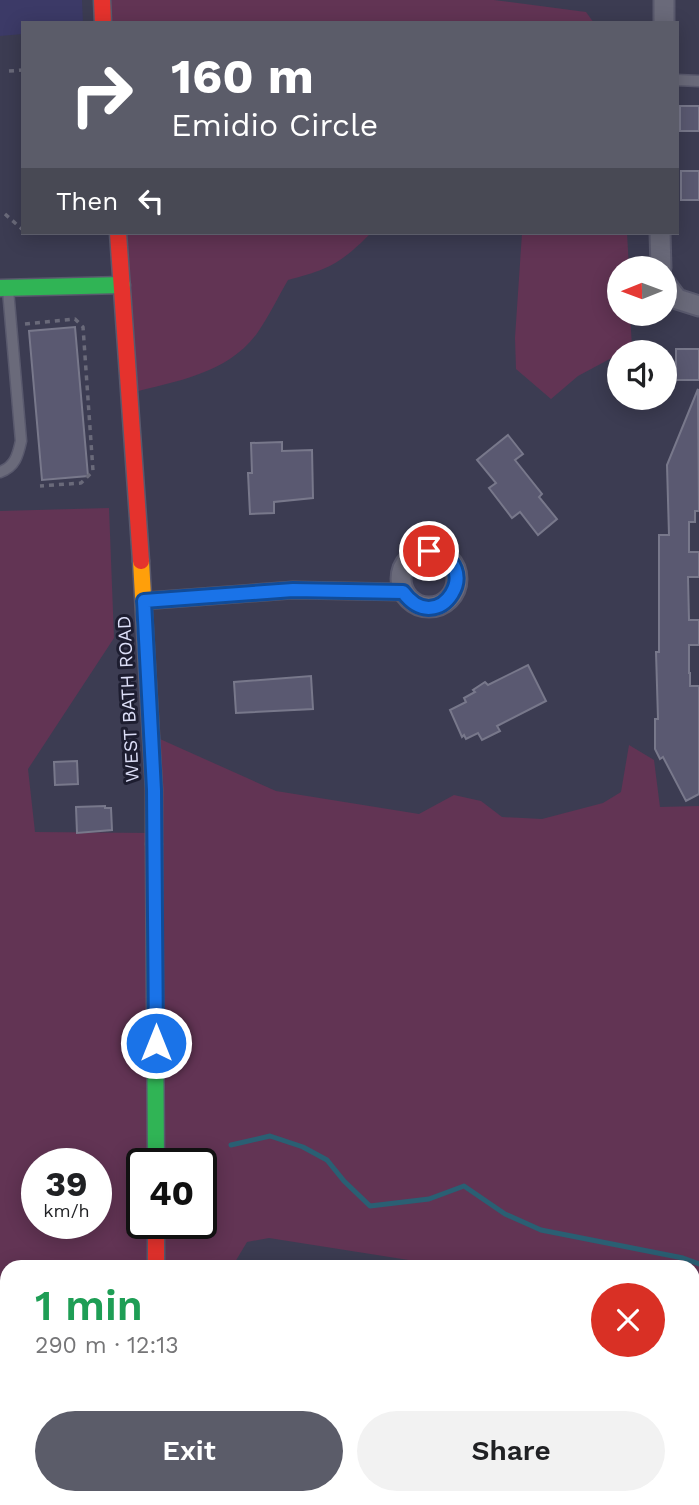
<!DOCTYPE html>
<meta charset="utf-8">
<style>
body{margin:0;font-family:"Work Sans",sans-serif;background:#f2f2f2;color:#202124;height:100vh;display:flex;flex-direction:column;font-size:26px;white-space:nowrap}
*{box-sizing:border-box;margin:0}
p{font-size:23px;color:#757577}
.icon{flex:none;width:38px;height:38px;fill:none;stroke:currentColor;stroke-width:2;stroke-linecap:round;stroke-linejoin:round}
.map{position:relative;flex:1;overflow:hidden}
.details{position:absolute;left:0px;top:1260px;width:700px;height:245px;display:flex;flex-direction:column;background:#fff;border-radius:21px 21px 0 0;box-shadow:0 4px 18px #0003}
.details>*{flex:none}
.guide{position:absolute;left:21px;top:21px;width:658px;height:214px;border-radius:0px;box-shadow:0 4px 18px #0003;background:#5b5c69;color:#fff;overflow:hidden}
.needle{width:46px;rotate:269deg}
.tools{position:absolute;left:607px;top:256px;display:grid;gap:14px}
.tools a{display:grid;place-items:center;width:70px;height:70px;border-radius:50%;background:#fff;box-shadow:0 4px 18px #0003;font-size:35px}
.speed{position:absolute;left:21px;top:1148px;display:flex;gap:14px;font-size:35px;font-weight:700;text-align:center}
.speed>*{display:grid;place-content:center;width:91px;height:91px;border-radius:50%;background:#fff;box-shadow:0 4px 18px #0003;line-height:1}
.speed small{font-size:18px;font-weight:400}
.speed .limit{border:4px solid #111;border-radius:10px;background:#fff;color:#111}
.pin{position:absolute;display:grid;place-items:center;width:60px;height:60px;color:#fff;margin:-30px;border:4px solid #fff;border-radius:50%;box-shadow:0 2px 7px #0007}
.me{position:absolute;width:77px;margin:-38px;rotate:0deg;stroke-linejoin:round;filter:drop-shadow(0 0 5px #0008)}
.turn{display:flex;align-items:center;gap:24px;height:147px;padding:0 35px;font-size:32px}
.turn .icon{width:91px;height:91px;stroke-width:2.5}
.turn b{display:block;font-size:49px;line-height:60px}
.then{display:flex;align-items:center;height:66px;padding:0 35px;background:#0003;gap:14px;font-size:26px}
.round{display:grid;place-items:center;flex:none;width:74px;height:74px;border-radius:37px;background:#f2f2f2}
.overview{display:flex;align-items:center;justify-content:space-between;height:119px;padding:0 35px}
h1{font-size:42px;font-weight:600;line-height:52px;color:#1e9e55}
.button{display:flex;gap:14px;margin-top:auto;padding:14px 35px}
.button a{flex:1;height:80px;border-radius:42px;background:#5b5c69;color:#fff;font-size:28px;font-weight:600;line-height:80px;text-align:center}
.button a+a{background:#f2f2f2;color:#202124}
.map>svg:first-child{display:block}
.built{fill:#3c3a67}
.green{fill:#623454;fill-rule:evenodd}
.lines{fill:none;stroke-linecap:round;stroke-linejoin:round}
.stream{stroke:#2a5f73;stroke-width:5}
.building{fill:#5a5971;stroke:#78788b;stroke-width:2}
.lane-casing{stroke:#59596d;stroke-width:13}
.street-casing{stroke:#59596d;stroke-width:23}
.fast-casing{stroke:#59596d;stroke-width:19}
.slow-casing{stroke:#59596d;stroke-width:19}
.jam-casing{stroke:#59596d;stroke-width:19}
.path{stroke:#6a6a7a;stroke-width:3.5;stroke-dasharray:5 5;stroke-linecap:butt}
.lane{stroke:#6a6a7a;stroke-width:10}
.street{stroke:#6a6a7a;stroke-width:19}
.fast{stroke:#30b455;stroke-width:16}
.slow{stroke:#ff9f0a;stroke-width:16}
.jam{stroke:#e5322d;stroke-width:16}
.route-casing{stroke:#114b97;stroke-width:18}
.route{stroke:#1a73e8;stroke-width:12}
.labels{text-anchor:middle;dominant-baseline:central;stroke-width:6;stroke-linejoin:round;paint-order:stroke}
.street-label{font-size:19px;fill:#dcdef7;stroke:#1d1d30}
</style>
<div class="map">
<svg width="699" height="1505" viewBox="0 0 699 1505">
<rect width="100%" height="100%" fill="#3c3c52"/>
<polygon class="built" points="0,0 82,0 83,23 23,23 23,34 0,36"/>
<g class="green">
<polygon points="102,0 494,0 586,12 594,23 103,23"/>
<path d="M118 233H371C341 263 330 269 288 280 278 297 269 316 258 332 228 374 176 381 130 393Z"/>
<polygon points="522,233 627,233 629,268 620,268 620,313 630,313 632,347 620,352 619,354 578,376 551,399 516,369 515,338"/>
<path d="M109 508 114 638 28 769 35 832 152 833 151 735 276 791 419 814 454 795 481 801 502 817 542 819 603 803 621 792 629 745 654 760 660 807 699 806V1306L693 1305V1267H453L269 1238 247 1242 232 1267H7V1498H160V1505H0V511ZM37 1164H96V1223H37ZM142 1164H201V1223H142Z"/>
</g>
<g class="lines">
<polyline class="stream" points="231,1145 270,1136 303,1147 327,1160 344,1181 370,1206 429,1199 464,1186 505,1214 541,1230 683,1258 699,1264"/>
</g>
<g class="building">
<rect x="680" y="106" width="19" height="25"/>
<rect x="681" y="171" width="18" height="29"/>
<polygon points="75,327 88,476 42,480 29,331"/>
<rect x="676" y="349" width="23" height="31"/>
<polygon points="698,389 699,511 695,511 695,522 689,522 689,552 699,552 699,577 688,577 689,620 699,620 699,645 689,645 689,673 690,673 690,686 699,686 699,794 686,801 663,757 660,759 655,749 655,719 658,719 656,652 659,652 659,535 669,535 667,465"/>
<polygon points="508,435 523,454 515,460 542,494 539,497 557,519 538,535 520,512 512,518 489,488 496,483 477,460"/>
<polygon points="282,442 282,451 312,450 313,498 274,502 274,513 250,514 248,473 252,473 251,443"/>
<polygon points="528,665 546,701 497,726 500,731 482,740 478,733 466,739 464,735 462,737 450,710 466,702 464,698 475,692 473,690 485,682 488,685"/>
<polygon points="311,676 313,709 236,713 234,682"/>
<polygon points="77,761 78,784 55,785 54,762"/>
<polygon points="105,806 105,808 111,808 112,830 77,833 76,807"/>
</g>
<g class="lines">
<defs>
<g id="lane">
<polyline points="677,80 699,81"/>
<path d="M0 472C15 467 18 455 21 441L8 290"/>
</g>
<g id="street">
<polyline points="664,23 664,0"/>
<polyline points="660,233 661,268"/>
<polyline points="665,283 677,299 699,306"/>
<circle cx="429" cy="579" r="28"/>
</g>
<g id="fast">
<polyline points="0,288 122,285"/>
<polyline points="154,844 156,1164"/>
<polyline points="159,1498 159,1505"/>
</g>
<g id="slow">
<polyline points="141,561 154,790 154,844"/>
<polyline points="144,601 293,590 403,592"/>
</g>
<g id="jam">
<polyline points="102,0 103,23"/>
<polyline points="118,233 141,561"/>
<polyline points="156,1223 156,1267"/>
</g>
</defs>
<use href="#lane" class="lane-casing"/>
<use href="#street" class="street-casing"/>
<use href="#fast" class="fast-casing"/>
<use href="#slow" class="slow-casing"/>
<use href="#jam" class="jam-casing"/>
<g class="path">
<polyline points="9,71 23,70"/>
<polyline points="5,214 23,230"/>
<polyline points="25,324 75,319 83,327 93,471 81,483 40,486"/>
</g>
<use href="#lane" class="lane"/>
<use href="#street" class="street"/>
<use href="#fast" class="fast"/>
<use href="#slow" class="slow"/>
<use href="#jam" class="jam"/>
</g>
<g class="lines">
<defs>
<path id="route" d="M156 1043 154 790 144 601 293 590 403 592C439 641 488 562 429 551"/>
</defs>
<use href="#route" class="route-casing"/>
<use href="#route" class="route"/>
</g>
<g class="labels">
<g class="street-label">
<text transform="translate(128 699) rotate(-93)">WEST BATH ROAD</text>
</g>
</g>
</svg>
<div class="tools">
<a><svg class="needle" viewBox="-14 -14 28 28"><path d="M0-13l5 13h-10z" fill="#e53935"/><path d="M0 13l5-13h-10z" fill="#757577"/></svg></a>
<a><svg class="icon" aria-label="sound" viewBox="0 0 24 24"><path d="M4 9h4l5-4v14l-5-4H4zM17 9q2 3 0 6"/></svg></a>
</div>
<div class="speed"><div>39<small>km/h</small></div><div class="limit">40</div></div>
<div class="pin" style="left:429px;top:551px;background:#d93025"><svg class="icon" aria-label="arrive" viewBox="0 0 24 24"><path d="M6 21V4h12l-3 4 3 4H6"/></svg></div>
<svg class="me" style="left:156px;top:1043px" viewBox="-20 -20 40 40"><circle r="17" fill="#1a73e8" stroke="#fff" stroke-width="3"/><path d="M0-11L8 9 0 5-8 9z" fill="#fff"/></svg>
<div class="guide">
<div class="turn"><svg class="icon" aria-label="right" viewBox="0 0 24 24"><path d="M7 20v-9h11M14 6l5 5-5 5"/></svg><div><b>160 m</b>Emidio Circle</div></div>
<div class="then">Then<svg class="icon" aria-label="left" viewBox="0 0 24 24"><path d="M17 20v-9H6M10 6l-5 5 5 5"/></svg></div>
</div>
<section class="details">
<div class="overview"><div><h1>1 min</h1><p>290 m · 12:13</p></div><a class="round" style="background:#d93025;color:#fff"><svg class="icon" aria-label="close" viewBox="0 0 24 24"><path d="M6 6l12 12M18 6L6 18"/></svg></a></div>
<div class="button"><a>Exit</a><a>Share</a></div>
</section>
</div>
